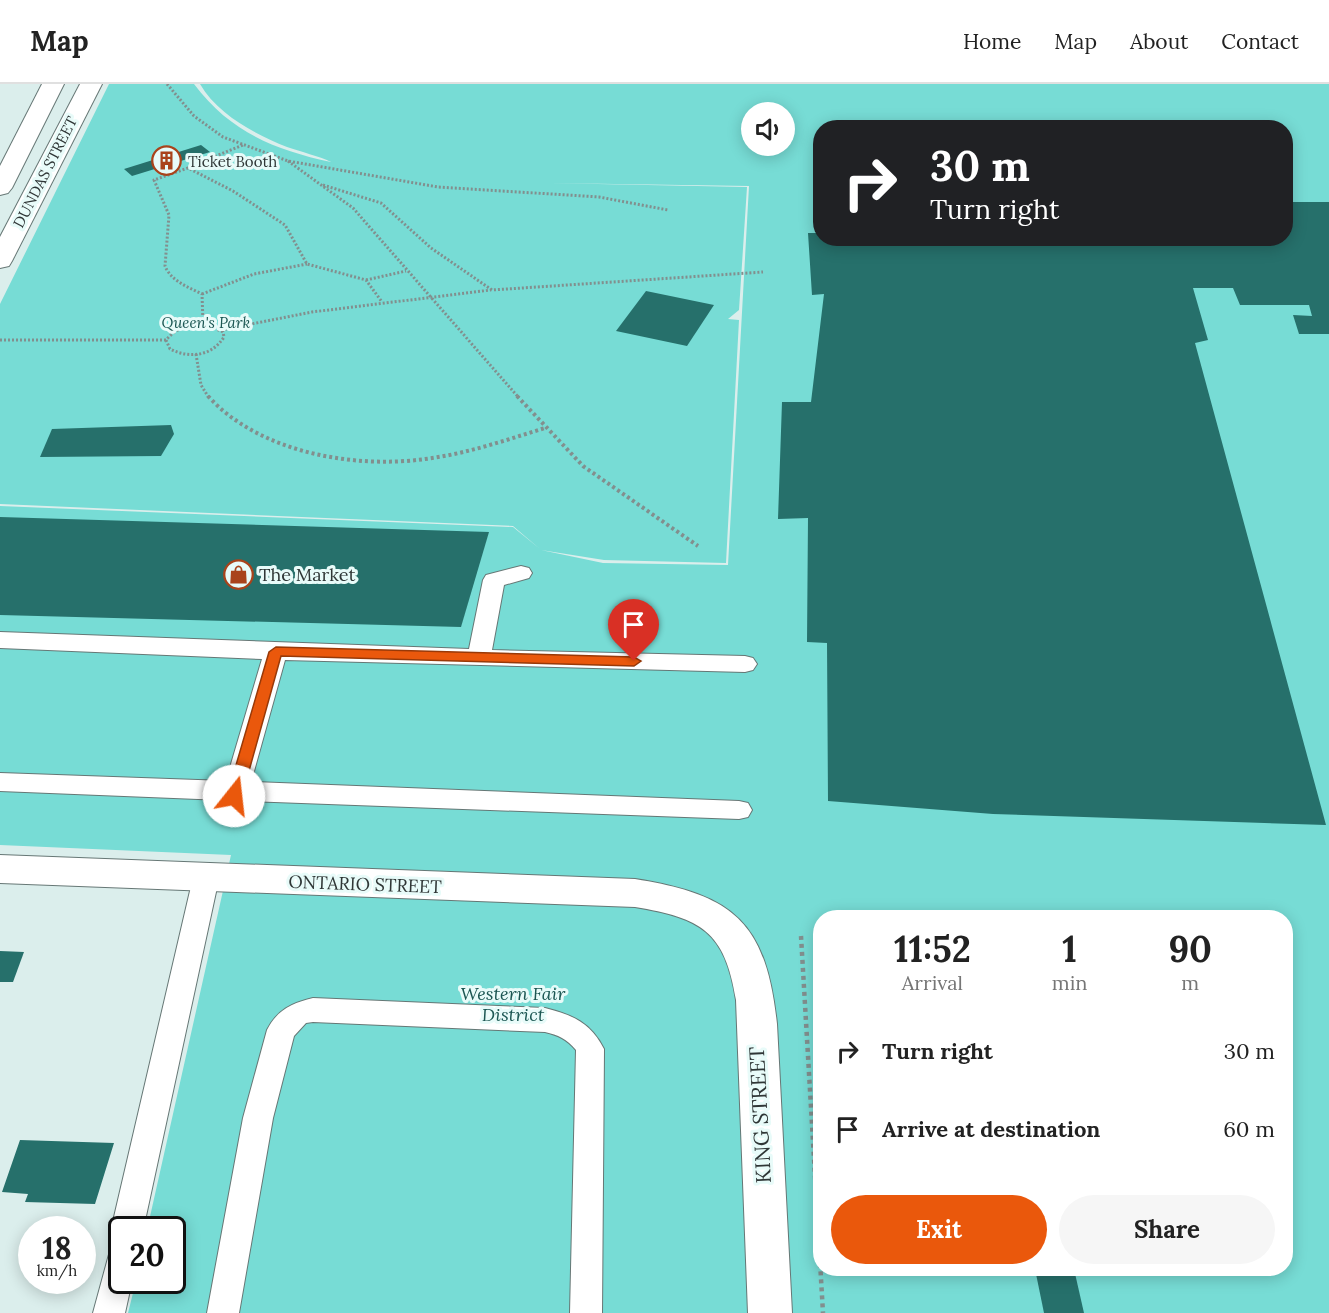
<!DOCTYPE html>
<style>
body{margin:0;font-family:Lora,serif;background:#f6f6f6;color:#222;height:100vh;display:flex;flex-direction:column;font-size:22px;white-space:nowrap}
*{box-sizing:border-box;margin:0}
p{font-size:20px;color:#767676}
.icon{flex:none;width:33px;height:33px;fill:none;stroke:currentColor;stroke-width:2;stroke-linecap:round;stroke-linejoin:round}
.map{position:relative;flex:1;overflow:hidden}
.details{position:absolute;left:813px;top:826px;width:480px;height:366px;display:flex;flex-direction:column;background:#fff;border-radius:24px;box-shadow:0 3px 15px #0003}
.details>*{flex:none}
.top-card{position:absolute;left:813px;top:36px;width:480px;height:126px;border-radius:24px;box-shadow:0 3px 15px #0003;background:#202124;color:#fff;overflow:hidden}
.controls{position:absolute;left:741px;top:18px;display:grid;gap:12px}
.controls a{display:grid;place-items:center;width:54px;height:54px;border-radius:50%;background:#fff;box-shadow:0 3px 15px #0003;font-size:30px}
.speed{position:absolute;left:18px;top:1132px;display:flex;gap:12px;font-size:30px;font-weight:700;text-align:center}
.speed>*{display:grid;place-content:center;width:78px;height:78px;border-radius:50%;background:#fff;box-shadow:0 3px 15px #0003;line-height:1}
.speed small{font-size:15px;font-weight:400}
.speed .limit{border:3px solid #111;border-radius:9px;background:#fff;color:#111}
.pin{position:absolute;display:grid;place-items:center;width:51px;height:51px;color:#fff;margin:-62px -26px;border-radius:50% 50% 50% 0;rotate:-45deg;box-shadow:0 0 6px #0007}
.pin .icon{rotate:45deg}
.me{position:absolute;width:66px;margin:-33px;rotate:16deg;stroke-linejoin:round;filter:drop-shadow(0 0 4px #0008)}
.turn{display:flex;align-items:center;gap:21px;height:126px;padding:0 18px;font-size:27px}
.turn .icon{width:78px;height:78px;stroke-width:2.5}
.turn b{display:block;font-size:42px;line-height:51px}
.eta{display:flex;justify-content:space-evenly;align-items:center;height:102px;text-align:center}
.eta b{font-size:36px;font-weight:700;line-height:42px}
.cta{display:flex;gap:12px;margin-top:auto;padding:12px 18px}
.cta a{flex:1;height:69px;border-radius:36px;background:#ea580c;color:#fff;font-size:24px;font-weight:700;line-height:69px;text-align:center}
.cta a+a{background:#f6f6f6;color:#222}
ul{padding:0;list-style:none}
li{display:flex;align-items:center;gap:18px;height:78px;padding:0 18px}
li div{flex:1}
li b{display:block;font-size:22px}
li em{font-style:normal}
header{display:flex;align-items:center;gap:36px;box-sizing:border-box;height:84px;padding:0 30px;background:#fff;border-bottom:2px solid #e0e0e0}
header strong{font-size:28px}
nav{display:flex;gap:33px;margin-inline-start:auto;font-size:21px}
.map>svg:first-child{display:block}
.green{fill:#77dcd5;fill-rule:evenodd}
.building{fill:#26706b}
.lines{fill:none;stroke-linecap:round;stroke-linejoin:round}
.service-casing{stroke:#667775;stroke-width:2}
.tertiary-casing{stroke:#667775;stroke-width:2}
.secondary-casing{stroke:#667775;stroke-width:2}
.path-far2{stroke:#828f8e;stroke-width:3;stroke-dasharray:2 2;stroke-linecap:butt}
.path-far1{stroke:#828f8e;stroke-width:4;stroke-dasharray:3 3;stroke-linecap:butt}
.path{stroke:#828f8e;stroke-width:4.5;stroke-dasharray:4 4;stroke-linecap:butt}
.service{fill:#fff;fill-rule:evenodd}
.tertiary{fill:#fff;fill-rule:evenodd}
.secondary{fill:#fff;fill-rule:evenodd}
.route{fill:#ea580c;stroke:#983908;stroke-width:1.5}
.labels{text-anchor:middle;dominant-baseline:central;stroke-width:6;stroke-linejoin:round;paint-order:stroke}
.far-poi-label{font-size:15px;fill:#2f3636;stroke:#e8fbf9;text-anchor:start}
.far-street-label{font-size:15px;fill:#2f3636;stroke:#e8fbf9}
.far-park-label{font-size:15px;font-style:italic;fill:#1b5652;stroke:#e8fbf9}
.poi-label{font-size:18px;fill:#2f3636;stroke:#e8fbf9;text-anchor:start}
.street-label{font-size:18px;fill:#2f3636;stroke:#e8fbf9}
.park-label{font-size:18px;font-style:italic;fill:#1b5652;stroke:#e8fbf9}
.near-street-label{font-size:21px;fill:#2f3636;stroke:#e8fbf9}
</style>
<header>
<strong>Map</strong>
<nav><a>Home</a><a>Map</a><a>About</a><a>Contact</a></nav>
</header>
<div class="map">
<svg width="1329" height="1229" viewBox="0 0 1329 1229">
<rect width="100%" height="100%" fill="#dbeeec"/>
<path class="green" d="M109 0H194C230 48 275 66 331 78 319 72 301 68 287 63 255 50 218 31 200 0H1329V1229H128L136 1197H172V1146H147L231 771 0 761V422L513 443 540 465 513 442 0 420V220ZM752 28H784V62H752ZM820 44H1286V154H820ZM548 99 749 102 728 481 603 479 541 466 604 476 726 479 739 236 728 235 739 226 747 103ZM820 834H1286V1185H820Z"/>
<g class="building">
<polygon points="201,61 210,68 132,92 124,85"/>
<polygon points="1286,118 1329,118 1329,250 1299,250 1293,231 1312,232 1309,221 1240,221 1233,204 1193,204 1208,256 1195,259 1326,741 993,730 828,717 827,559 807,558 808,434 778,435 782,318 811,318 824,210 812,211 808,149 820,149 820,154 1286,154"/>
<polygon points="646,207 714,221 687,262 616,247"/>
<polygon points="171,341 174,350 161,372 40,373 52,345"/>
<polygon points="0,433 489,448 461,543 0,531"/>
<polygon points="0,867 24,868 13,898 0,898"/>
<polygon points="20,1056 114,1059 95,1120 25,1118 28,1110 2,1108"/>
<polygon points="1035,1185 1074,1185 1084,1229 1044,1229"/>
</g>
<g class="lines">
<defs>
<g id="service">
<polygon points="521,482 529,484 532,489 529,494 504,501 492,566 745,572 753,574 757,580 753,586 745,588 285,576 251,698 739,717 748,719 752,726 748,733 739,735 244,717 234,721 223,716 0,707 0,689 226,697 262,575 0,564 0,548 469,565 483,496 486,491"/>
<polygon points="206,784 215,787 219,794 143,1146 122,1146 122,1158 116,1156 111,1146 193,794 197,787"/>
<path d="M313 914 545 924C573 931 591 939 604 965L602 1229H570L576 966C567 955 558 951 545 948L313 938 306 939 294 952 273 1034 239 1229H207L243 1034 267 946C277 926 292 919 313 914Z"/>
<polygon points="122,1159 122,1197 132,1197 125,1229 93,1229 111,1163"/>
</g>
<path id="tertiary" d="M0 771 635 795C735 811 766 839 777 940L792 1229H748L736 916C725 847 701 834 635 823L0 799Z"/>
<g id="secondary">
<polygon points="42,0 64,0 12,104 8,109 0,111 0,82"/>
<polygon points="80,0 102,0 12,177 9,182 0,184 0,153"/>
</g>
</defs>
<use href="#service" class="service-casing"/>
<use href="#tertiary" class="tertiary-casing"/>
<use href="#secondary" class="secondary-casing"/>
<g class="path-far2">
<polyline points="167,0 194,32 223,53 288,77 438,103 599,113 668,126"/>
<polyline points="288,77 353,124 519,314"/>
<polyline points="189,83 243,61"/>
<polyline points="323,101 381,119 431,164 492,206 763,188"/>
<polyline points="366,196 406,187"/>
<polyline points="202,210 254,190 307,180"/>
<path d="M203 239 202 210C188 203 171 197 165 182L169 131 154 96 188 84 233 107 285 141 307 180 366 196 382 218"/>
<path d="M203 239 223 248 224 253C212 272 190 275 170 265L166 256C176 244 188 241 203 239Z"/>
<polyline points="221,246 312,228 491,206"/>
<polyline points="0,256 166,256"/>
<polyline points="196,270 201,301 209,314"/>
</g>
<g class="path-far1">
<path d="M208 312C258 368 353 385 425 375 466 370 506 356 545 344"/>
<polyline points="517,312 583,382 698,462"/>
</g>
<polyline class="path" points="801,852 823,1229"/>
<use href="#service" class="service"/>
<use href="#tertiary" class="tertiary"/>
<use href="#secondary" class="secondary"/>
</g>
<polygon class="route" points="276,563 634,573 641,577 634,582 281,572 242,712 234,717 227,712 269,568"/>
<defs>
<symbol id="building-ring" viewBox="-11 -11 22 22"><circle r="9.5" fill="#e8fbf9" stroke="#a9431b" stroke-width="1.5"/><path d="M-4-6H4V6H1V3H-1V6H-4ZM-2.5-4.3h1.7v1.8h-1.7ZM.8-4.3h1.7v1.8H.8ZM-2.5-1h1.7V.8h-1.7ZM.8-1h1.7V.8H.8Z" fill="#a9431b"/></symbol>
<symbol id="shop-ring" viewBox="-11 -11 22 22"><circle r="9.5" fill="#e8fbf9" stroke="#a9431b" stroke-width="1.5"/><path d="M-5-2.5h2.3a2.7 3.5 0 0 1 5.4 0H5L5.5 6h-11ZM-1.5-2.5h3a1.5 2.3 0 0 0-3 0Z" fill="#a9431b"/></symbol>
</defs>
<g fill-rule="evenodd">
<use href="#building-ring" x="150" y="60" width="33" height="33"/>
<use href="#shop-ring" x="222" y="474" width="33" height="33"/>
</g>
<g class="labels">
<g class="far-poi-label">
<text x="188" y="77">Ticket Booth</text>
</g>
<g class="far-street-label">
<text transform="translate(45 88) rotate(-63)">DUNDAS STREET</text>
</g>
<g class="far-park-label">
<text x="206" y="238">Queen's Park</text>
</g>
<g class="poi-label">
<text x="259" y="490">The Market</text>
</g>
<g class="street-label">
<text transform="translate(365 800) rotate(2)">ONTARIO STREET</text>
</g>
<g class="park-label">
<text x="513" y="909">Western Fair<tspan x="513" dy="21">District</tspan></text>
</g>
<g class="near-street-label">
<text transform="translate(760 1031) rotate(-93)">KING STREET</text>
</g>
</g>
</svg>
<div class="controls">
<a><svg class="icon" aria-label="sound" viewBox="0 0 24 24"><path d="M4 9h4l5-4v14l-5-4H4zM17 9q2 3 0 6"/></svg></a>
</div>
<div class="speed"><div>18<small>km/h</small></div><div class="limit">20</div></div>
<div class="pin" style="left:634px;top:577px;background:#d93025"><svg class="icon" aria-label="arrive" viewBox="0 0 24 24"><path d="M6 21V4h12l-3 4 3 4H6"/></svg></div>
<svg class="me" style="left:234px;top:712px" viewBox="-20 -20 40 40"><circle r="19" fill="#fff"/><path d="M0-13L10 11 0 6-10 11z" fill="#ea580c"/></svg>
<div class="top-card">
<div class="turn"><svg class="icon" aria-label="right" viewBox="0 0 24 24"><path d="M7 20v-9h11M14 6l5 5-5 5"/></svg><div><b>30 m</b>Turn right</div></div>
</div>
<section class="details">
<div class="eta">
<div><b>11:52</b><p>Arrival</p></div>
<div><b>1</b><p>min</p></div>
<div><b>90</b><p>m</p></div>
</div>
<ul>
<li><svg class="icon" aria-label="right" viewBox="0 0 24 24"><path d="M7 20v-9h11M14 6l5 5-5 5"/></svg><div><b>Turn right</b></div><em>30 m</em></li>
<li><svg class="icon" aria-label="arrive" viewBox="0 0 24 24"><path d="M6 21V4h12l-3 4 3 4H6"/></svg><div><b>Arrive at destination</b></div><em>60 m</em></li>
</ul>
<div class="cta"><a>Exit</a><a>Share</a></div>
</section>
</div>
